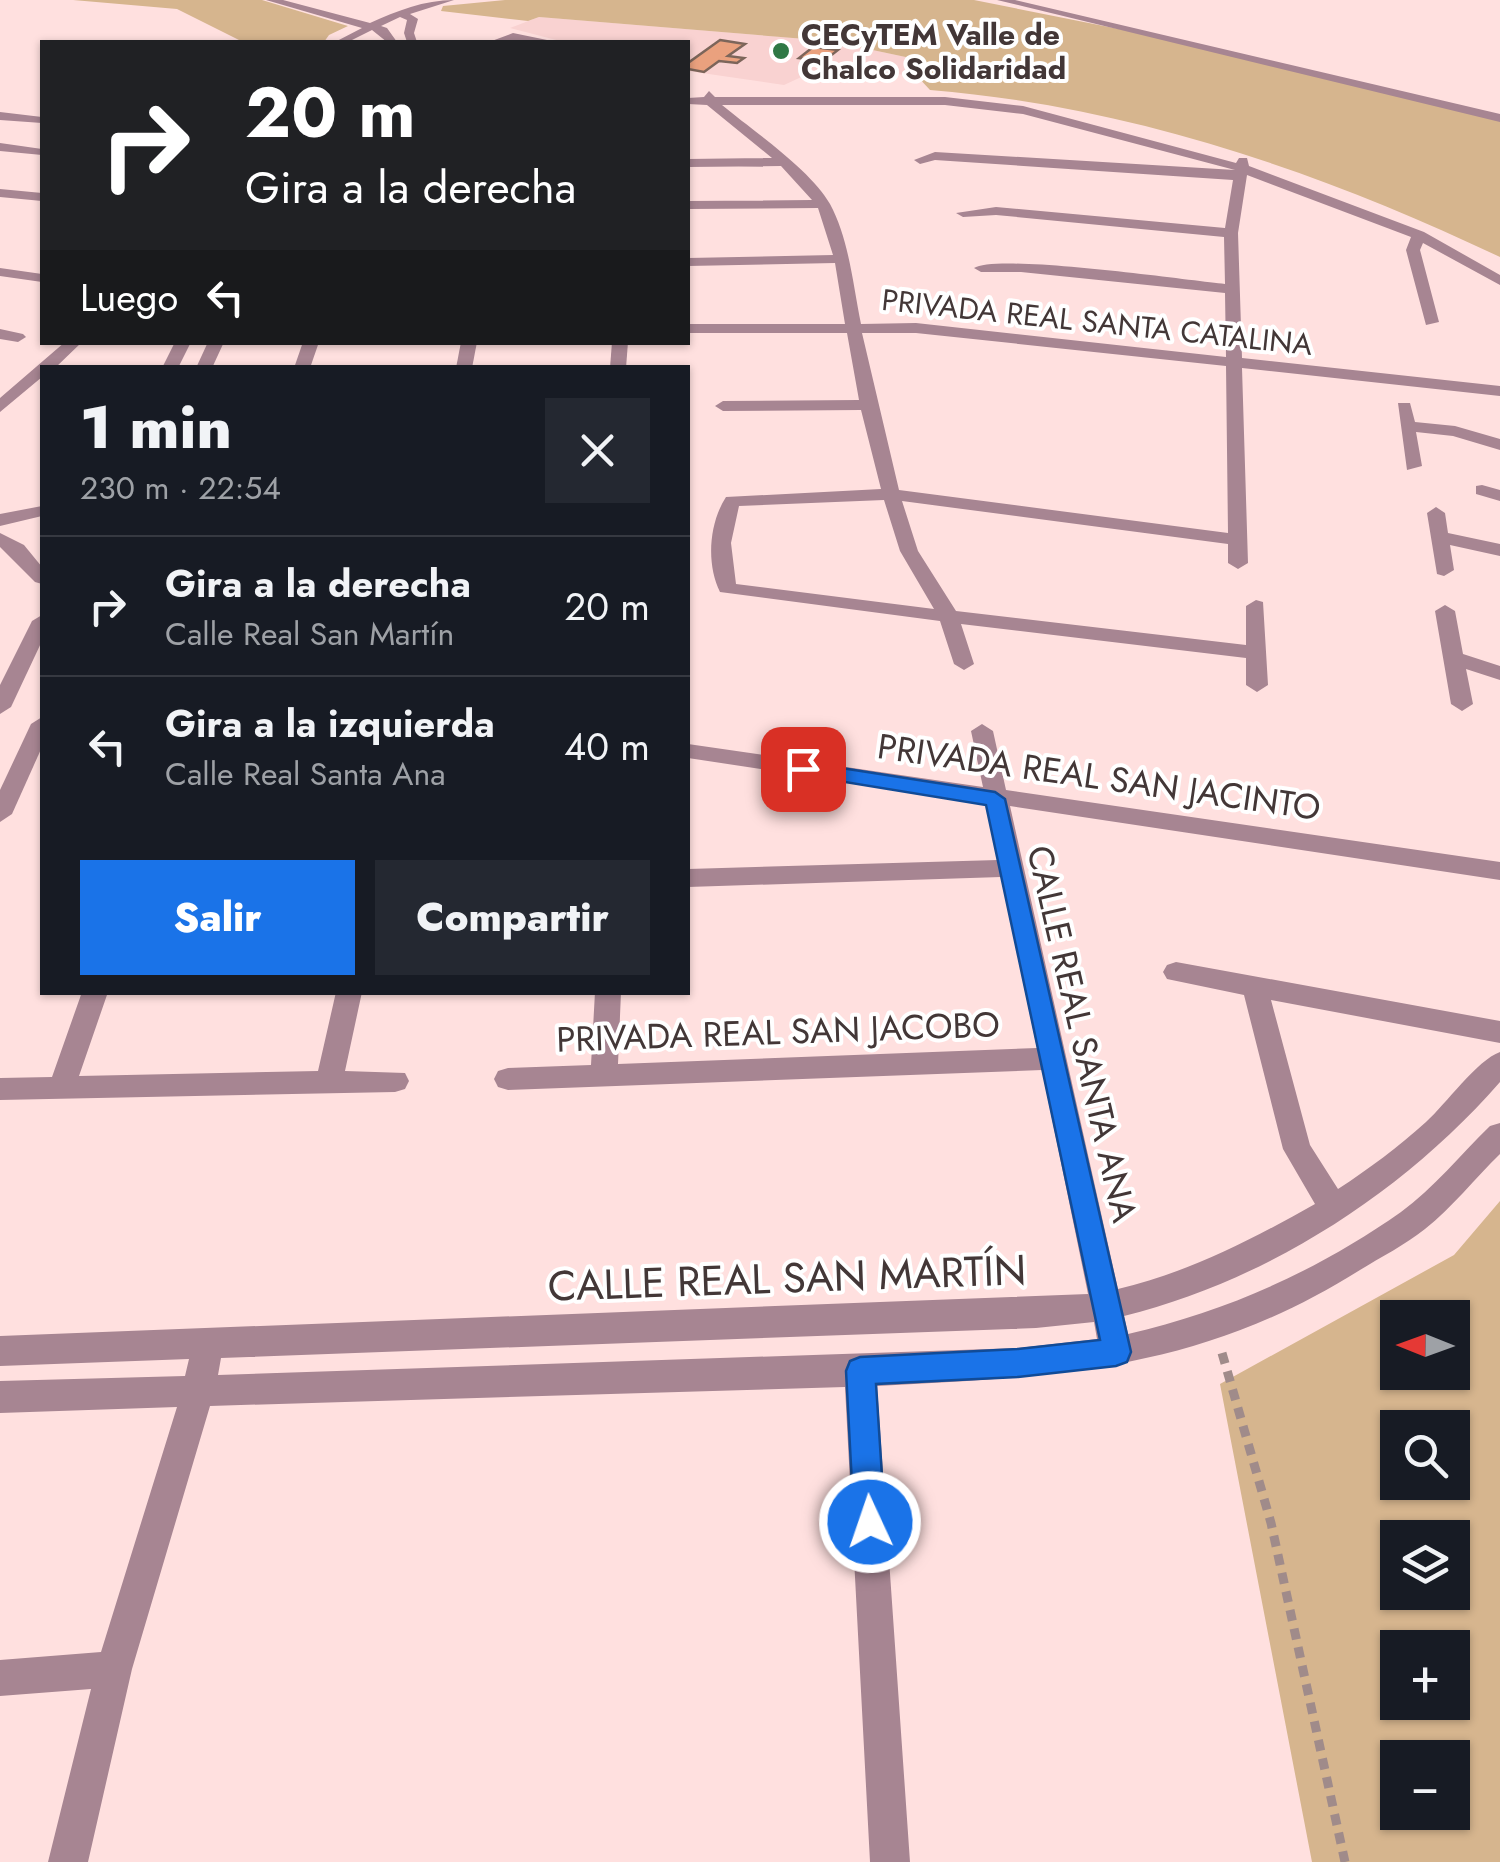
<!DOCTYPE html>
<html lang="es">
<meta charset="utf-8">
<style>
body{margin:0;font-family:Jost,sans-serif;background:#242831;color:#f1f3f6;height:100vh;display:flex;flex-direction:column;font-size:38px;white-space:nowrap}
*{box-sizing:border-box;margin:0}
p{font-size:32px;color:#9ea1a6}
.icon{flex:none;width:55px;height:55px;fill:none;stroke:currentColor;stroke-width:2;stroke-linecap:round;stroke-linejoin:round}
.map{position:relative;flex:1;overflow:hidden}
.side{position:absolute;left:40px;top:365px;width:650px;height:630px;display:flex;flex-direction:column;background:#171b24;border-radius:0px;box-shadow:0 2px 8px #0004}
.side>*{flex:none}
.hud{position:absolute;left:40px;top:40px;width:650px;height:305px;border-radius:0px;box-shadow:0 2px 8px #0004;background:#202124;color:#fff;overflow:hidden}
.needle{width:65px;rotate:271deg}
.fabs{position:absolute;left:1380px;top:1300px;display:grid;gap:20px}
.fabs a{display:grid;place-items:center;width:90px;height:90px;border-radius:0px;background:#171b24;box-shadow:0 2px 8px #0004;font-size:50px}
.pin{position:absolute;display:grid;place-items:center;width:85px;height:85px;color:#fff;margin:-42px;border-radius:20px;box-shadow:0 5px 15px #0006}
.me{position:absolute;width:110px;margin:-55px;rotate:357deg;stroke-linejoin:round;filter:drop-shadow(0 0 8px #0008)}
.turn{display:flex;align-items:center;gap:35px;height:210px;padding:0 40px;font-size:45px}
.turn .icon{width:130px;height:130px;stroke-width:2.5}
.turn b{display:block;font-size:70px;line-height:85px}
.then{display:flex;align-items:center;height:95px;padding:0 40px;background:#0003;gap:20px;font-size:38px}
.round{display:grid;place-items:center;flex:none;width:105px;height:105px;border-radius:0px;background:#242831}
.headline{display:flex;align-items:center;justify-content:space-between;height:170px;padding:0 40px}
h1{font-size:60px;font-weight:800;line-height:75px}
.primary-button{display:flex;gap:20px;margin-top:auto;padding:20px 40px}
.primary-button a{flex:1;height:115px;border-radius:0px;background:#1a73e8;color:#fff;font-size:40px;font-weight:800;line-height:115px;text-align:center}
.primary-button a+a{background:#242831;color:#f1f3f6}
ul{padding:0;list-style:none}
li{display:flex;align-items:center;gap:30px;height:140px;padding:0 40px;border-top:2px solid #363941}
li div{flex:1}
li b{display:block;font-size:38px}
li em{font-style:normal}
.map>svg:first-child{display:block}
.built{fill:#f9d2d1}
.green{fill:#d6b58e;fill-rule:evenodd}
.building{fill:#eaa17e;stroke:#7c655a;stroke-width:2.5}
.lines{fill:none;stroke-linecap:round;stroke-linejoin:round}
.path{stroke:#a08b8a;stroke-width:9;stroke-dasharray:11 8;stroke-linecap:butt}
.minor{fill:#a78592;fill-rule:evenodd}
.route{fill:#1a73e8;stroke:#114b97;stroke-width:2.5}
.poi-dot{fill:#2f7845;stroke:#fff;stroke-width:4}
.labels{text-anchor:middle;dominant-baseline:central;stroke-width:8;stroke-linejoin:round;paint-order:stroke}
.far-poi-label{font-size:30px;font-weight:bold;fill:#433737;stroke:#fff;text-anchor:start}
.far-street-label{font-size:30px;fill:#433737;stroke:#fff}
.street-label{font-size:35px;fill:#433737;stroke:#fff}
.near-street-label{font-size:42px;fill:#433737;stroke:#fff}
</style>
<div class="map">
<svg width="1500" height="1862" viewBox="0 0 1500 1862">
<rect width="100%" height="100%" fill="#ffe0df"/>
<polygon class="built" points="539,17 830,41 915,59 917,76 823,67 784,85 688,71 688,42 564,42 510,28"/>
<g class="green">
<polygon points="73,0 262,0 348,26 329,35 324,42 243,42 177,9"/>
<path d="M505 0H974L1134 32 1500 120V257C1322 172 1128 106 930 90L917 76 915 59 830 41 539 17 528 21 441 11 443 6Z"/>
<path d="M1500 1201V1862H1312L1220 1384 1454 1255ZM1398 1318H1452V1372H1398ZM1398 1428H1452V1482H1398ZM1398 1538H1452V1592H1398ZM1398 1648H1452V1702H1398ZM1398 1758H1452V1812H1398Z"/>
</g>
<g class="building">
<polygon points="720,40 745,44 728,56 744,58 737,63 719,61 704,72 688,69 688,63"/>
<polygon points="813,47 838,50 824,61 799,58"/>
</g>
<g class="lines">
<polyline class="path" points="1222,1353 1271,1523 1345,1862"/>
<g class="minor">
<path d="M266 0H283L370 23C397 11 424 0 454 0L410 14 418 19 414 33 417 42H407L404 33 407 20 400 17 381 26 387 28 397 42H387L372 30 348 42H335L362 28Z"/>
<polygon points="997,0 1015,0 1500,114 1500,122"/>
<polygon points="513,33 547,40 548,42 489,42"/>
<path d="M709 91 715 97H945L1023 106 1236 163 1239 158H1247L1249 166 1424 232 1500 275V285L1423 243 1420 250 1439 322 1426 325 1406 250 1411 237 1247 175 1238 233 1242 358 1500 386V396L1242 368 1248 563 1238 569 1228 563V544L902 501 918 551 956 611 1246 645V606L1256 600 1263 602 1268 685 1257 692 1246 685V658L961 624 974 664 964 670 954 664 940 621 720 592C706 564 709 523 726 497L881 489 861 410 723 411 715 406 723 401 859 400 847 333H688V324H845L835 263 688 266V258L833 255 818 208 688 209V201L812 200 781 166 688 167V159L772 158 707 105 688 104V98L704 97ZM722 105H945L1023 114 1235 170 935 152 914 160 920 164 935 160 1233 180 1225 228 996 207 956 213 963 217 996 215 1224 237 1225 284C1185 280 997 253 974 268L981 272H1021L1225 293 1226 357 916 323 861 324C853 285 849 239 830 204 811 170 752 130 722 105ZM862 333H916L1226 366 1228 533 899 490ZM884 500 900 551 934 609 736 584 731 543 739 506Z"/>
<polygon points="0,112 42,117 42,123 0,120"/>
<polygon points="0,143 42,149 42,155 0,151"/>
<polygon points="0,189 42,193 42,201 0,197"/>
<polygon points="0,268 42,274 42,282 0,276"/>
<polygon points="0,329 23,334 26,337 18,342 0,339"/>
<polygon points="65,342 82,342 55,368 42,368 42,377 0,412 0,398"/>
<polygon points="175,342 191,342 178,368 162,368"/>
<polygon points="208,342 224,342 212,368 196,368"/>
<polygon points="303,342 319,342 310,368 294,368"/>
<polygon points="461,342 477,342 472,368 456,368"/>
<polygon points="612,342 628,342 626,368 610,368"/>
<polygon points="1398,403 1410,403 1415,422 1455,426 1500,439 1500,450 1453,436 1416,432 1422,466 1407,470"/>
<polygon points="1482,485 1500,490 1500,501 1476,494 1476,486"/>
<polygon points="42,506 42,516 0,526 0,514"/>
<polygon points="1436,507 1445,513 1448,533 1500,544 1500,556 1450,545 1454,570 1444,576 1437,574 1427,513"/>
<polygon points="0,533 24,545 42,567 42,584 35,582 0,547"/>
<polygon points="1445,605 1455,611 1463,654 1500,666 1500,680 1466,669 1473,704 1462,711 1451,704 1435,611"/>
<polygon points="42,615 42,641 11,707 0,714 0,685 32,621"/>
<polygon points="42,717 42,747 12,814 0,822 0,790 31,724"/>
<path d="M982 724 993 731 1006 790 1500 862V880L1010 806 1118 1289C1187 1273 1253 1239 1315 1204L1283 1149 1244 995 1167 979 1163 972 1167 965 1176 962 1500 1021V1043L1271 1000 1310 1145 1338 1189C1369 1169 1398 1147 1426 1122 1446 1104 1477 1060 1500 1052V1082C1403 1193 1268 1280 1124 1316L1128 1334C1227 1311 1317 1271 1401 1212 1433 1189 1461 1154 1490 1126L1500 1123V1154C1475 1178 1452 1208 1425 1229 1405 1245 1381 1257 1360 1270 1199 1371 1060 1376 877 1386L910 1862H870L845 1387 210 1406 132 1669 88 1862H48L91 1689 0 1696V1660L101 1652 177 1407 0 1413V1381L185 1376 189 1359 0 1366V1336L1088 1294 1042 1070 508 1090 498 1087 494 1079 498 1071 508 1068 591 1065 595 992H621L618 1064 1037 1048 1001 877 688 887V869L998 860 986 803 688 758V744L983 787 971 731ZM1094 1322 1097 1339 1018 1348 218 1375 221 1358 1036 1328Z"/>
<polygon points="82,992 108,992 79,1076 318,1071 336,992 362,992 345,1071 405,1073 409,1081 405,1089 395,1092 0,1100 0,1078 52,1077"/>
</g>
</g>
<polygon class="route" points="803,762 995,792 1005,799 1131,1352 1127,1362 1116,1366 1018,1377 876,1384 885,1522 881,1533 870,1538 858,1533 854,1522 846,1371 850,1361 860,1357 1018,1349 1100,1340 986,805 796,774 796,764"/>
<circle class="poi-dot" cx="781" cy="51" r="10"/>
<g class="labels">
<g class="far-poi-label">
<text x="801" y="34">CECyTEM Valle de<tspan x="801" dy="34">Chalco Solidaridad</tspan></text>
</g>
<g class="far-street-label">
<text transform="translate(1097 322) rotate(6)">PRIVADA REAL SANTA CATALINA</text>
</g>
<g class="street-label">
<text transform="translate(1099 777) rotate(8)">PRIVADA REAL SAN JACINTO</text>
<text transform="translate(778 1032) rotate(-2)">PRIVADA REAL SAN JACOBO</text>
<text transform="translate(1082 1034) rotate(77)">CALLE REAL SANTA ANA</text>
</g>
<g class="near-street-label">
<text transform="translate(787 1278) rotate(-2)">CALLE REAL SAN MARTÍN</text>
</g>
</g>
</svg>
<div class="fabs">
<a><svg class="needle" viewBox="-14 -14 28 28"><path d="M0-13l5 13h-10z" fill="#e53935"/><path d="M0 13l5-13h-10z" fill="#9ea1a6"/></svg></a>
<a><svg class="icon" aria-label="search" viewBox="0 0 24 24"><circle cx="10" cy="10" r="6"/><path d="M15 15l6 6"/></svg></a>
<a><svg class="icon" aria-label="layers" viewBox="0 0 24 24"><path d="M12 4l9 5-9 5-9-5zM3 14l9 5 9-5"/></svg></a>
<a>+</a>
<a>−</a>
</div>
<div class="pin" style="left:803px;top:769px;background:#d93025"><svg class="icon" aria-label="arrive" viewBox="0 0 24 24"><path d="M6 21V4h12l-3 4 3 4H6"/></svg></div>
<svg class="me" style="left:870px;top:1522px" viewBox="-20 -20 40 40"><circle r="17" fill="#1a73e8" stroke="#fff" stroke-width="3"/><path d="M0-11L8 9 0 5-8 9z" fill="#fff"/></svg>
<div class="hud">
<div class="turn"><svg class="icon" aria-label="right" viewBox="0 0 24 24"><path d="M7 20v-9h11M14 6l5 5-5 5"/></svg><div><b>20 m</b>Gira a la derecha</div></div>
<div class="then">Luego<svg class="icon" aria-label="left" viewBox="0 0 24 24"><path d="M17 20v-9H6M10 6l-5 5 5 5"/></svg></div>
</div>
<section class="side">
<div class="headline"><div><h1>1 min</h1><p>230 m · 22:54</p></div><a class="round"><svg class="icon" aria-label="close" viewBox="0 0 24 24"><path d="M6 6l12 12M18 6L6 18"/></svg></a></div>
<ul>
<li><svg class="icon" aria-label="right" viewBox="0 0 24 24"><path d="M7 20v-9h11M14 6l5 5-5 5"/></svg><div><b>Gira a la derecha</b><p>Calle Real San Martín</p></div><em>20 m</em></li>
<li><svg class="icon" aria-label="left" viewBox="0 0 24 24"><path d="M17 20v-9H6M10 6l-5 5 5 5"/></svg><div><b>Gira a la izquierda</b><p>Calle Real Santa Ana</p></div><em>40 m</em></li>
</ul>
<div class="primary-button"><a>Salir</a><a>Compartir</a></div>
</section>
</div>
